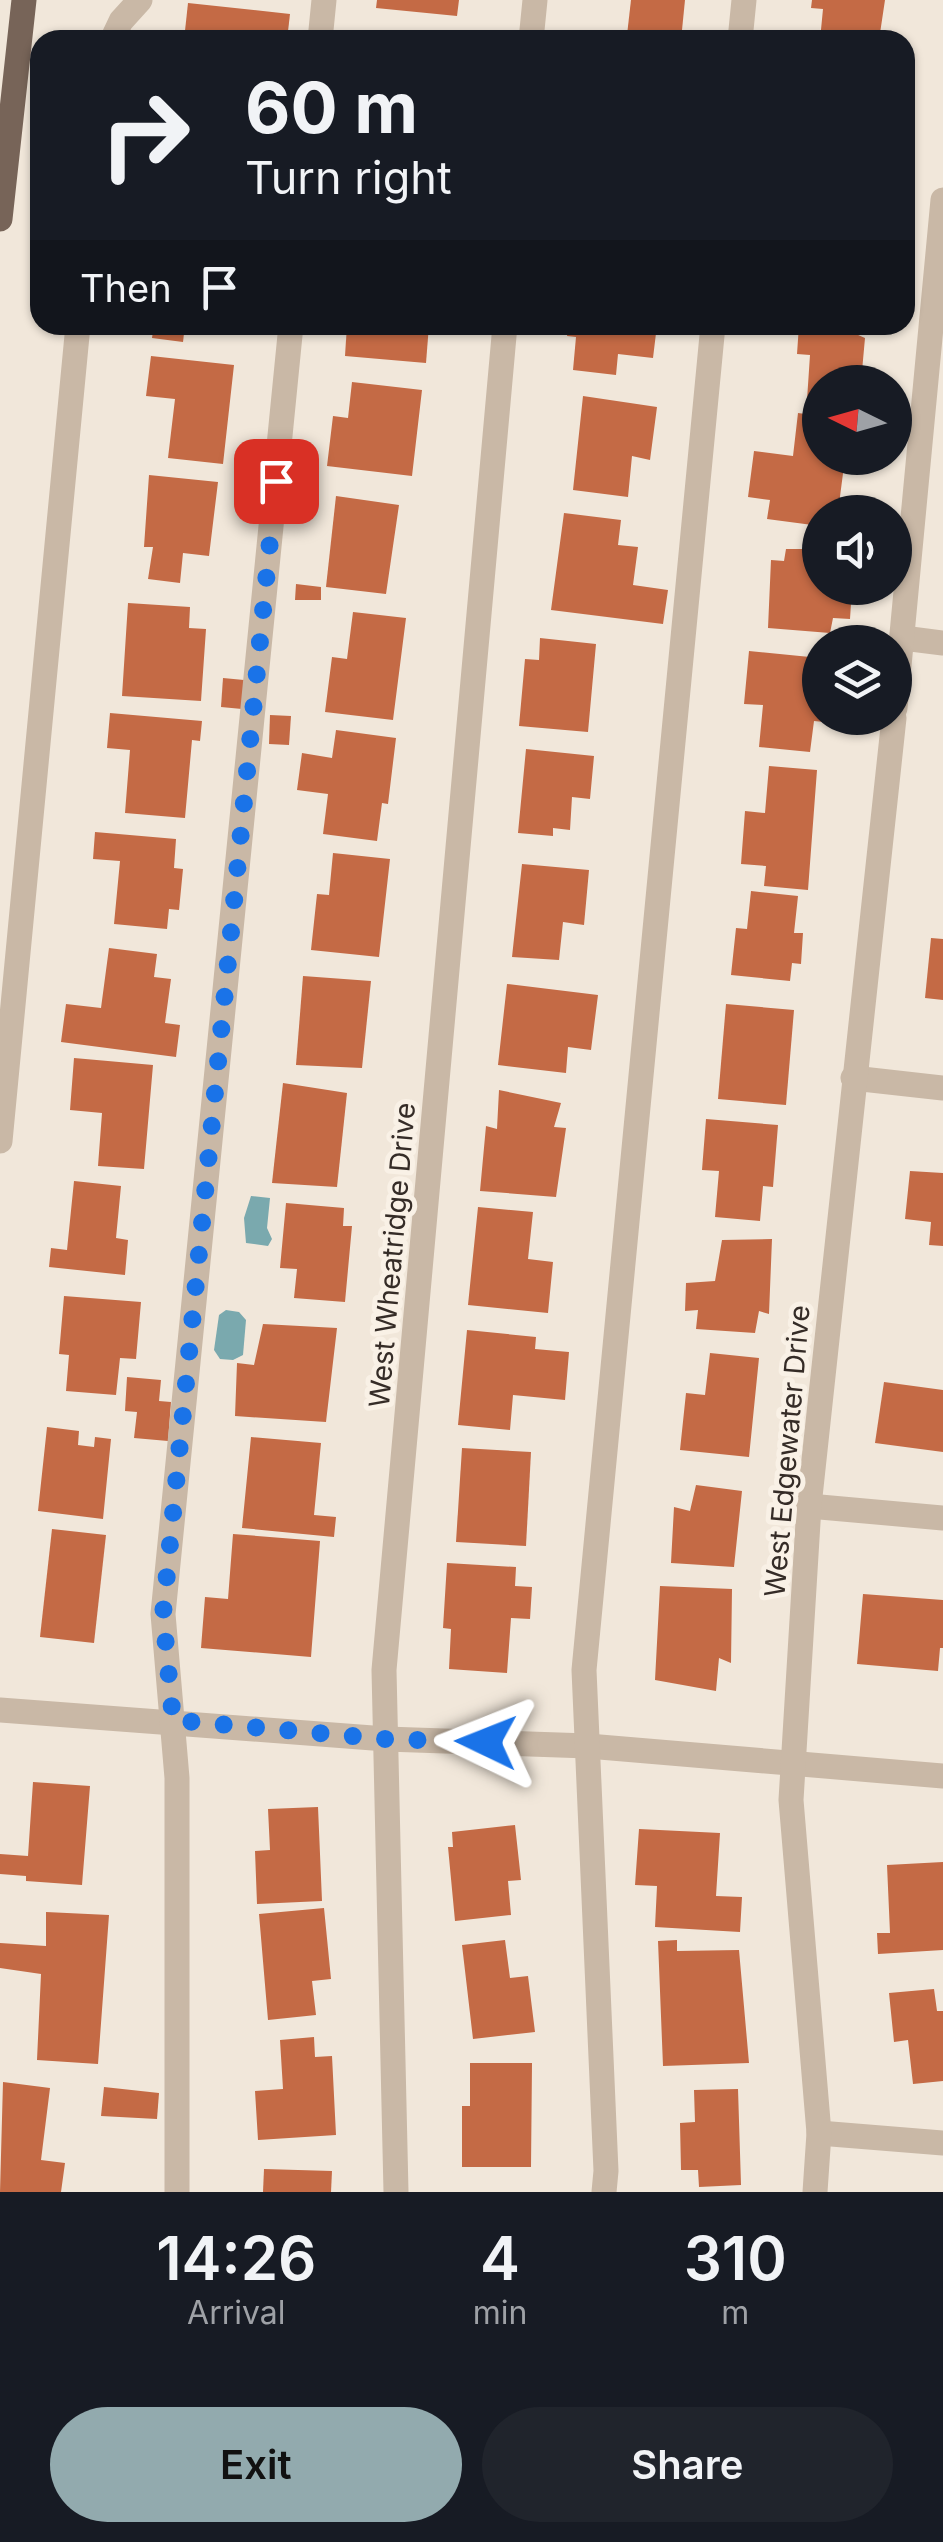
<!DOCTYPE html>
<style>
body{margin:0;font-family:Inter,sans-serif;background:#20242c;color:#f1f3f6;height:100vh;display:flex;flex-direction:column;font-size:38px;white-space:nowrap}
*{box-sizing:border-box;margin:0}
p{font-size:32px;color:#9ea1a6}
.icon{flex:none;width:55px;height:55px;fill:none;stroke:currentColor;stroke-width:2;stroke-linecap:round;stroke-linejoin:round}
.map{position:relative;height:2192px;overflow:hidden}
.sheet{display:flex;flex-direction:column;background:#171b24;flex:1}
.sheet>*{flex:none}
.top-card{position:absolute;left:30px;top:30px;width:885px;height:305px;border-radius:30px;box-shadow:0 2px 8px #0004;background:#171b24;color:#f1f3f6;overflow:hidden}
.needle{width:65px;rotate:275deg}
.controls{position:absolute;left:802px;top:365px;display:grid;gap:20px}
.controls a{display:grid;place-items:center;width:110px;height:110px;border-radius:50%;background:#171b24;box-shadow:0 2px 8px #0004;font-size:50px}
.pin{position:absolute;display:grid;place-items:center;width:85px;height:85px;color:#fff;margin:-42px;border-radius:20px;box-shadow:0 5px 15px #0006}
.me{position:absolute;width:110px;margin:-55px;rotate:272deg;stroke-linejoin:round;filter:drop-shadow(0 0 8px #0008)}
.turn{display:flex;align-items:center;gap:35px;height:210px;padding:0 50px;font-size:45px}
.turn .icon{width:130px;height:130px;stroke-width:2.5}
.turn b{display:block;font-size:70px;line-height:85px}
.then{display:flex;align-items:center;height:95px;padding:0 50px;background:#0003;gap:20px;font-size:38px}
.eta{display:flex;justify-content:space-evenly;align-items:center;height:170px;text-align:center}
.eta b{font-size:60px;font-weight:600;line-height:70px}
.button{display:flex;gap:20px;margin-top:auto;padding:20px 50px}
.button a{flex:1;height:115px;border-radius:60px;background:#92aaae;color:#111;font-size:40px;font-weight:600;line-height:115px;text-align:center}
.button a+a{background:#20242c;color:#f1f3f6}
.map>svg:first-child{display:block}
.water{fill:#7aa9ae}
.building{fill:#c46a45}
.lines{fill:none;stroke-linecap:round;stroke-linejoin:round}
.minor{stroke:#c9b8a6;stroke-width:25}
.major{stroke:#776458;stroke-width:25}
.route{stroke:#1a73e8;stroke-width:18;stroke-dasharray:0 32.4}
.labels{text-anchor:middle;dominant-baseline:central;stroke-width:10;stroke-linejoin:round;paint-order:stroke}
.street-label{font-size:28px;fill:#352c27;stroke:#f9f1e6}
</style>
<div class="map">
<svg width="943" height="2192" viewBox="0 0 943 2192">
<rect width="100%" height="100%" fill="#f1e7da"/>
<g class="water">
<polygon points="251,1196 270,1198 267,1228 272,1239 268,1246 246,1243 244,1218"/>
<polygon points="226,1310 239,1312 246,1320 243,1355 233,1360 220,1359 214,1350 219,1315"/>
</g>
<g class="building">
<polygon points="377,0 459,0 457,16 376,8"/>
<polygon points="631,0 685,0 681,40 627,35"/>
<polygon points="812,0 885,0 879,40 820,40 823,9 811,8"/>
<polygon points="188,3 290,14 287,40 184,40"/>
<polygon points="154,325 185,325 183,342 152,338"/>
<polygon points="347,325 429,325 426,363 345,356"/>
<polygon points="569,325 657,325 653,358 618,354 616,375 573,370 576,337 567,336"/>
<polygon points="799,325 849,325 849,331 865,338 861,382 820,382 820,401 807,400 810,355 797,354"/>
<polygon points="151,356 234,365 223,464 168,458 175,399 146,396"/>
<polygon points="352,382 422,390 412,476 327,466 333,416 348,418"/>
<polygon points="583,396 657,407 650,460 632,456 628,497 573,490"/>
<polygon points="798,413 820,416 820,458 845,458 838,512 820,512 820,526 767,519 770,500 748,497 754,451 793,456"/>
<polygon points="149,475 218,482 209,556 183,553 180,583 148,579 153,547 144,547"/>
<polygon points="336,496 399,505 386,594 326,587"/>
<polygon points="564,513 621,520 618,545 638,547 633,585 668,590 663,624 551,610"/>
<polygon points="786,549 820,549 820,588 852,588 850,619 833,618 830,633 768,628 771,560 784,561"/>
<polygon points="296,584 321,587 321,600 295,600"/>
<polygon points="128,603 190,607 189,628 206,629 201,701 122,696"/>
<polygon points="353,612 406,618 393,720 325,712 332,657 347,659"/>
<polygon points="540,638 596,644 588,732 519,726 525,659 539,660"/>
<polygon points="749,651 820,658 820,718 825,718 824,722 814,721 810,752 759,747 763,705 744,704"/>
<polygon points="223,678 244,680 242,709 221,707"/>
<polygon points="110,713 202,721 200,741 192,740 185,818 125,813 130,750 107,748"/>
<polygon points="270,715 291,716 289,745 269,744"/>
<polygon points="336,730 396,738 388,804 382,803 377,841 323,834 328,794 297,790 302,753 332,758"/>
<polygon points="526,749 594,756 590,799 572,797 570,830 553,828 553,836 518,833"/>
<polygon points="769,766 817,770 808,890 764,886 766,866 741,864 745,811 765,813"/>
<polygon points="95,832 176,839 174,868 183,869 179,910 169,909 167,929 114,924 120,861 93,859"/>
<polygon points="333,853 390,859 379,957 311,950 317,894 329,895"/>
<polygon points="522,864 589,870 584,925 563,922 559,960 512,957"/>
<polygon points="751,891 798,896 794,933 803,933 801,964 792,963 790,981 731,975 736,928 747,929"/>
<polygon points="931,938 943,939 943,1000 925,998"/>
<polygon points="109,948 157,954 154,977 171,979 165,1023 180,1025 176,1057 61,1042 66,1004 101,1008"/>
<polygon points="303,976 371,981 362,1068 296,1065"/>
<polygon points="507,984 598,995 591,1050 568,1047 566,1073 498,1065"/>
<polygon points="726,1004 794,1010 786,1105 718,1099"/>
<polygon points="74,1058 153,1065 144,1169 98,1166 102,1113 70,1110"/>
<polygon points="283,1083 347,1093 337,1187 272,1183"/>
<polygon points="499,1090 561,1103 554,1127 566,1128 556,1197 480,1191 486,1126 497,1129"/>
<polygon points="706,1119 778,1125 773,1187 763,1186 760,1221 715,1217 719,1171 702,1170"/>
<polygon points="910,1171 943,1173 943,1246 929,1245 931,1222 905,1219"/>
<polygon points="74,1181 121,1186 116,1238 128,1240 125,1275 49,1267 51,1248 67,1250"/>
<polygon points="286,1203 344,1208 343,1226 352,1226 345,1302 294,1298 297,1269 280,1268"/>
<polygon points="478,1207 533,1212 528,1259 553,1262 548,1313 468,1305"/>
<polygon points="772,1239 769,1314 759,1311 755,1333 696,1329 698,1310 685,1311 686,1283 715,1281 722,1240"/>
<polygon points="64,1296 141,1302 136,1359 120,1358 116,1395 66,1391 69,1355 59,1354"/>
<polygon points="263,1324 337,1328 326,1422 235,1416 237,1363 254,1365"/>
<polygon points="467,1330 536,1337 535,1349 569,1352 565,1400 513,1395 510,1430 458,1425"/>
<polygon points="710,1353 759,1358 749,1457 680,1450 686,1393 705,1395"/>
<polygon points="127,1377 161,1380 159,1401 171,1402 168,1441 134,1438 137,1412 125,1411"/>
<polygon points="884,1382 943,1390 943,1452 875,1443"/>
<polygon points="47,1427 79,1431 78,1445 94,1447 95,1437 111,1439 103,1519 38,1511"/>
<polygon points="251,1437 321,1443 314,1515 336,1517 334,1537 242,1528"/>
<polygon points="462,1448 531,1452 526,1546 456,1542"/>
<polygon points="696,1485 742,1491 734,1567 671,1563 674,1507 690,1511"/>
<polygon points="52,1529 106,1535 94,1643 40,1637"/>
<polygon points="233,1534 320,1541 311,1657 201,1648 205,1597 228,1599"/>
<polygon points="447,1563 516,1567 515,1586 532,1587 530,1619 511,1618 507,1673 449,1669 451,1629 443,1628"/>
<polygon points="660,1586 732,1589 731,1663 719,1658 716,1691 655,1680"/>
<polygon points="863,1594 943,1600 943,1648 940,1648 938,1671 857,1664"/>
<polygon points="33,1782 90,1786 82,1885 26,1881 26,1876 0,1874 0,1854 28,1856"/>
<polygon points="318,1807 322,1901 257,1904 255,1851 270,1850 268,1809"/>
<polygon points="515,1825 521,1880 508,1881 511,1915 455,1921 448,1847 453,1847 452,1832"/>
<polygon points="639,1829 720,1833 716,1896 742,1897 740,1932 655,1927 657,1886 635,1885"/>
<polygon points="943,1862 943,1950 878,1954 877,1933 890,1933 887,1865"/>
<polygon points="324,1908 331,1979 312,1981 316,2015 268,2020 259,1914"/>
<polygon points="46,1912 109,1915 98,2064 37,2060 41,1974 0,1968 0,1943 46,1946"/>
<polygon points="505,1940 510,1978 528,1976 535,2032 473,2039 462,1945"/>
<polygon points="677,1940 677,1951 739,1950 749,2063 663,2066 658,1941"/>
<polygon points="934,1989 937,2011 943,2011 943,2081 913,2084 908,2040 894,2042 889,1993"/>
<polygon points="314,2037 315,2057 332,2056 336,2135 258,2140 255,2091 283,2089 280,2040"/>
<polygon points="470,2063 532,2063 531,2167 462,2167 462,2106 470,2106"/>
<polygon points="3,2082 50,2088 41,2160 65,2163 61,2192 0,2192"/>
<polygon points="104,2087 159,2093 157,2119 101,2116"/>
<polygon points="738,2089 741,2185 699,2187 698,2170 681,2170 680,2123 695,2122 694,2090"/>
<polygon points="264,2169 332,2171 331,2192 263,2192"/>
</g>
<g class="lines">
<g class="minor">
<polyline points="112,40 121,21 140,0"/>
<polyline points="320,40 324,0"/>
<polyline points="531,40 535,0"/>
<polyline points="740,40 744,0"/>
<polyline points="903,638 943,643"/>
<polyline points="895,708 943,200"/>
<polyline points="853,1078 943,1088"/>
<polyline points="0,1141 78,325"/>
<polyline points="809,1506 943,1518"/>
<polyline points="0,1710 386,1739 588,1746 943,1776"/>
<polyline points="819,2133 943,2143"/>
<polyline points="177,2192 177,1778 163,1614 291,325"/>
<polyline points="396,2192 384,1670 505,325"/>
<polyline points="604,2192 606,2171 584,1670 713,325"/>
<polyline points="815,2192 819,2133 791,1800 809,1506 894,718"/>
</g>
<polyline class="major" points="0,219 24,0"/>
</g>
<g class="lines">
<polyline class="route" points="276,481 163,1614 173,1720 386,1739 486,1742"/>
</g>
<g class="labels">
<g class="street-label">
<text transform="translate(392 1255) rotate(-85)">West Wheatridge Drive</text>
<text transform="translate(787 1451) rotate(-85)">West Edgewater Drive</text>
</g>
</g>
</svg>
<div class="controls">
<a><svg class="needle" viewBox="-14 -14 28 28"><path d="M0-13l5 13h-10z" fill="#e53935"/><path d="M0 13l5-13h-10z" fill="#9ea1a6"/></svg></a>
<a><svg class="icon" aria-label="sound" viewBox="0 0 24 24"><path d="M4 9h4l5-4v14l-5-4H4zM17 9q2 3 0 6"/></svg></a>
<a><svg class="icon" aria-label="layers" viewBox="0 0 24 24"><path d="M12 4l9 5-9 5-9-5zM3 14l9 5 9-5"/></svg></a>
</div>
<div class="pin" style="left:276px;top:481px;background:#d93025"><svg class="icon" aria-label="arrive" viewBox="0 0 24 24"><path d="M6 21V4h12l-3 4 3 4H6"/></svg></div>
<svg class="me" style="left:486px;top:1742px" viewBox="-20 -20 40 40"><path d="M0-17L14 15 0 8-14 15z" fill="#1a73e8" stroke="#fff" stroke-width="4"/></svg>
<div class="top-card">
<div class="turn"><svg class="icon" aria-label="right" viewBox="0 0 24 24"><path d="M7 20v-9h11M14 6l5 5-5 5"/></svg><div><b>60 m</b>Turn right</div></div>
<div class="then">Then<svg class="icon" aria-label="arrive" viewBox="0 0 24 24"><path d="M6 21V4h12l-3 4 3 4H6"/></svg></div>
</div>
</div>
<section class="sheet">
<div class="eta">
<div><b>14:26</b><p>Arrival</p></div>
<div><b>4</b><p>min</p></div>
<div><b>310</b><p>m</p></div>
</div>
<div class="button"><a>Exit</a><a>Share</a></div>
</section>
